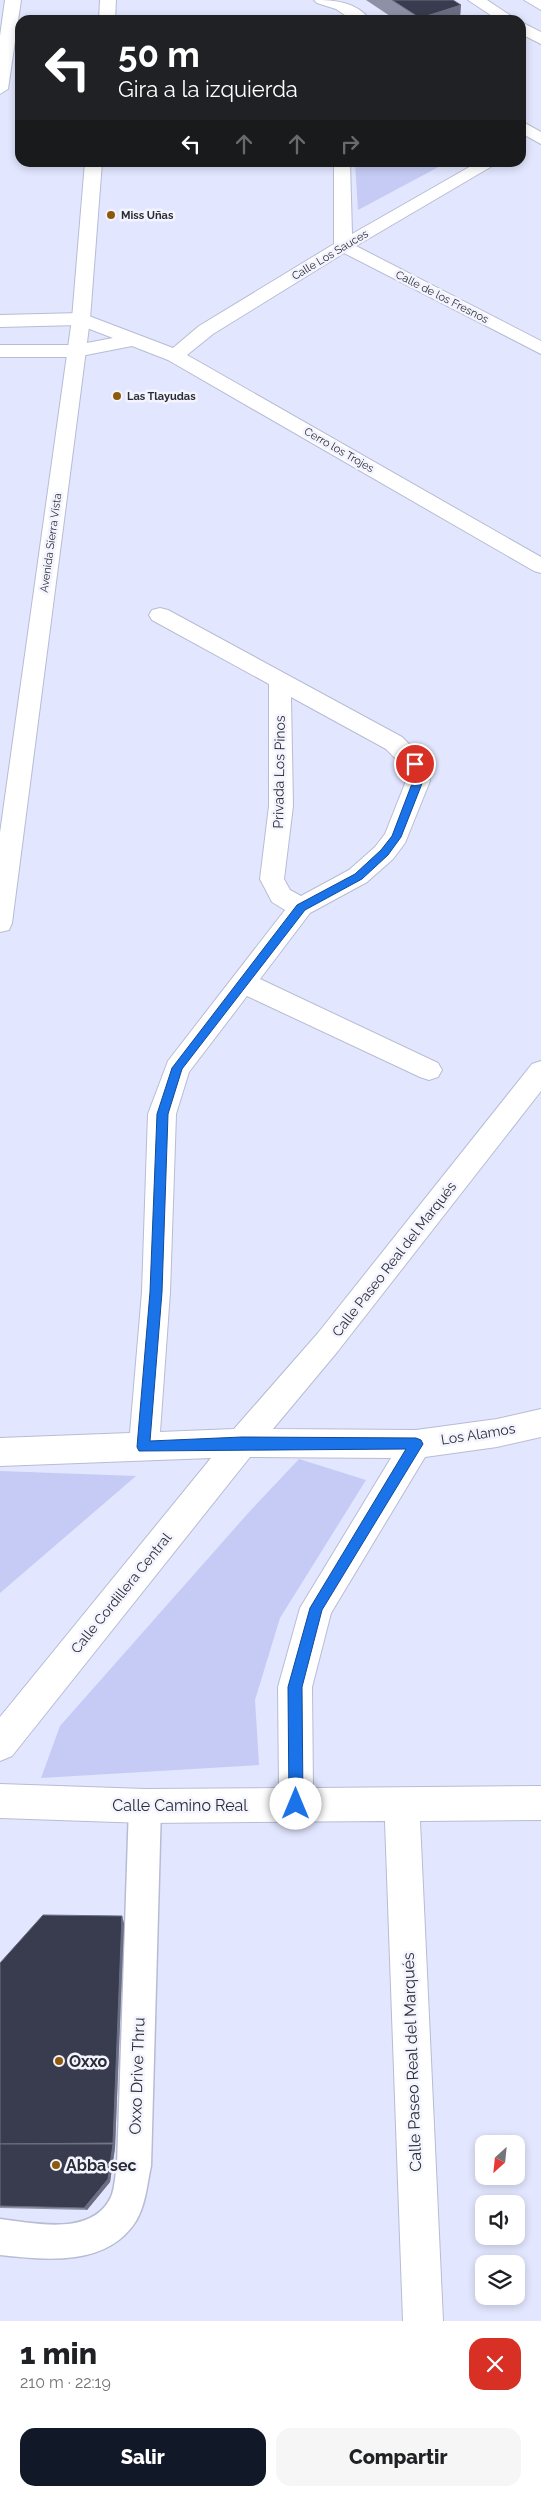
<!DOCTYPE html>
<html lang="es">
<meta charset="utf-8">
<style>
body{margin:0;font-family:Raleway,sans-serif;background:#f6f6f6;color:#202124;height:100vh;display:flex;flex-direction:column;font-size:19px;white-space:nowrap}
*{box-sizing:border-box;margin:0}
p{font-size:16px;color:#757577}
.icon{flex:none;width:28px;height:28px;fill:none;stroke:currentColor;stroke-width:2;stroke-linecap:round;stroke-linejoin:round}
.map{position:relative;height:2321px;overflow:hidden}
.sheet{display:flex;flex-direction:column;background:#fff;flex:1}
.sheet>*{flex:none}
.hud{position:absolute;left:15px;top:15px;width:511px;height:152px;border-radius:15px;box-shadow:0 2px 8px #0003;background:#202124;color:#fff;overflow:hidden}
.needle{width:32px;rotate:207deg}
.fabs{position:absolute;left:475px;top:2135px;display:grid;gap:10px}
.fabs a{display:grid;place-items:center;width:50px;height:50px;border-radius:10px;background:#fff;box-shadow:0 2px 8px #0003;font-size:25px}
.pin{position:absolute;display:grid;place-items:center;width:42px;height:42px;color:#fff;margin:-21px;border:2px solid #fff;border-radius:50%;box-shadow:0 1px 5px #0007}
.me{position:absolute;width:55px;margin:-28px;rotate:0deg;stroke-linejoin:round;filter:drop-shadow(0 0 4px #0008)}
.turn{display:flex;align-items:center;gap:18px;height:105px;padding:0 20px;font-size:22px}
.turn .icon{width:65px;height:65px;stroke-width:2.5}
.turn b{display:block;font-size:35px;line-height:42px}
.lanes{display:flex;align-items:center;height:48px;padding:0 20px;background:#0003;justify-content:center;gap:25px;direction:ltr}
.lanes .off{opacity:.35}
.round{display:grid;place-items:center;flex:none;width:52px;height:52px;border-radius:15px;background:#f6f6f6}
.head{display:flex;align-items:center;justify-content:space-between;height:85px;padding:0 20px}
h1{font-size:30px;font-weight:800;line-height:38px}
.action{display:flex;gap:10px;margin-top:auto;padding:10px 20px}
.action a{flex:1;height:58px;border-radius:15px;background:#111827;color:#fff;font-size:20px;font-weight:800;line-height:58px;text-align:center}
.action a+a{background:#f6f6f6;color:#202124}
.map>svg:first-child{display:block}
.green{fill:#c5cbf4}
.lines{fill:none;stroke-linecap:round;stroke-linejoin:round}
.lane-casing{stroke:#b8bcd3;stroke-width:3}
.street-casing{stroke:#b8bcd3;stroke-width:2}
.secondary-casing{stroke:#b8bcd3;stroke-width:2}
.primary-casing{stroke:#b8bcd3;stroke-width:2}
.lane{fill:#fff;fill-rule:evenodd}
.street{fill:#fff;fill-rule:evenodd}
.secondary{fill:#fff;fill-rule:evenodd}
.primary{fill:#fff;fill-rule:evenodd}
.wall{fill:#8e91a6}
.shaded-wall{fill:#6c6f84}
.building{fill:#393c4f;stroke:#6c6f84}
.route{fill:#1a73e8;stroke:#114b97}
.poi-dot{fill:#8e590a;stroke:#f3f4fe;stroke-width:2}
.labels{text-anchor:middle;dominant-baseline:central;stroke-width:5;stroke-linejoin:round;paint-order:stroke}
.far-poi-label{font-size:11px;font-weight:bold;fill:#2a2c35;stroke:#f3f4fe;text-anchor:start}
.far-street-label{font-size:11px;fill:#2a2c35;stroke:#f3f4fe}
.street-label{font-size:14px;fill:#2a2c35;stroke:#f3f4fe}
.near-street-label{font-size:16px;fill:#2a2c35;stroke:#f3f4fe}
.near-poi-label{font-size:16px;font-weight:bold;fill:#2a2c35;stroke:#f3f4fe;text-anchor:start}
</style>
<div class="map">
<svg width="541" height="2321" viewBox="0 0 541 2321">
<rect width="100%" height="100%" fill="#e2e6fe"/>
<g class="green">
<polygon points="355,163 355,162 446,163 358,210"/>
<polygon points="299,1459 366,1480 280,1618 255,1700 259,1765 41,1778 60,1726 250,1511"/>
<polygon points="0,1471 136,1476 0,1593"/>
</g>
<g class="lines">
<defs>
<path id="lane" d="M145 1790 156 1795 161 1806 151 2166C147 2184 146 2204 136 2221 107 2267 46 2260 0 2255V2219C34 2223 92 2237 111 2197 115 2188 115 2175 117 2166L129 1806 134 1795Z"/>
<g id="street">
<path d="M314 0C335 0 357 2 370 20H352L336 9 317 3Z"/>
<polygon points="521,121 541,132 541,144 521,133"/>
<polygon points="334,162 350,162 352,234 478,162 499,162 356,246 541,341 541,354 344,253 213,334 187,355 541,557 541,573 534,571 168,360 132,346 76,357 0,357 0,345 76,345 113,338 79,325 0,327 0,315 81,313 173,348 199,326 334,244"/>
<path d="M160 608 168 610 402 737 423 758 430 781 405 843 393 859 367 882 310 913 260 979 438 1063 442 1070 438 1077 429 1080 420 1077 247 996 189 1072 176 1114 170 1292 160 1432 234 1429 318 1333 532 1064 541 1061V1091L338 1351 273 1429 416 1430 497 1419 541 1409V1437L497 1447 425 1457 331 1613 312 1687 313 1788 541 1786V1820L420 1821 443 2321H403L385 1821 145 1823 0 1818V1784L145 1789 279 1788 278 1687 300 1608 391 1458 250 1457 12 1756 0 1761V1717L211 1458 0 1466V1438L130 1433 142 1292 148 1114 168 1061 285 910 272 902 260 879 269 806V684L152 620 149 615 152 610ZM291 697 386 749 404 767 406 781 385 834 375 847 349 870 301 896 290 890 284 879 293 806Z"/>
</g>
<g id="secondary">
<polygon points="5,0 21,0 8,89 0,94 0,36"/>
<polygon points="100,0 116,0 115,20 99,20"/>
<polygon points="468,0 487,0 517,20 498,20"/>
<polygon points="521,22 541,32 541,44 521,34"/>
<polygon points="85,162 102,162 90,319 12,923 9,930 0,932 0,833 72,319"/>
</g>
<polygon id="primary" points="524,0 541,0 541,10"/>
</defs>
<use href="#lane" class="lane-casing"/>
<use href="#street" class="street-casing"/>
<use href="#secondary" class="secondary-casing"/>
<use href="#primary" class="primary-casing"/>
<use href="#lane" class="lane"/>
<use href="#street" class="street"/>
<use href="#secondary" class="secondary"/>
<use href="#primary" class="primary"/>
</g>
<g class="wall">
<polygon points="366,0 453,0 460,20 396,20"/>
<polygon points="124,1923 115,2148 110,2182 87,2210 0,2208 0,1963"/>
</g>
<g class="shaded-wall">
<polygon points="461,5 460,20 420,20 420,18"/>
<polygon points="122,1916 124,1923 115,2148 110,2182 87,2210 84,2208 113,2144"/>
</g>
<g class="building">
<polygon points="392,0 453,0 461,5 420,18"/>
<polygon points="43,1915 122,1916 113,2143 0,2144 0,1963"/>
<polygon points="0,2144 113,2144 108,2179 84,2208 0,2206"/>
</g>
<polygon class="route" points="415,760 420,764 423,781 401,837 388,855 362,879 305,910 182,1069 168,1114 162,1292 150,1441 242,1437 416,1438 421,1440 423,1444 322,1610 302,1687 303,1804 301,1809 296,1811 291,1809 289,1804 288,1687 310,1608 406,1449 139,1451 137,1447 150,1292 157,1114 172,1068 297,905 355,874 381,850 392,836 413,781 410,764"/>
<g class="poi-dot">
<circle cx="111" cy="215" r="5"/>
<circle cx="117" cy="396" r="5"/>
<circle cx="59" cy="2061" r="5"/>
<circle cx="56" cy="2165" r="5"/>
</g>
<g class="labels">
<g class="far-poi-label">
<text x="121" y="215">Miss Uñas</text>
<text x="127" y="396">Las Tlayudas</text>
</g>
<g class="far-street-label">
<text transform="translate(330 255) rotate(-31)">Calle Los Sauces</text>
<text transform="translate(442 297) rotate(27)">Calle de los Fresnos</text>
<text transform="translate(339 450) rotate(30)">Cerro los Trojes</text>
<text transform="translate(51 543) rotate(-82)">Avenida Sierra Vista</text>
</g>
<g class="street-label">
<text transform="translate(279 772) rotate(-89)">Privada Los Pinos</text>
<text transform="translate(394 1259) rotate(-52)">Calle Paseo Real del Marqués</text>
<text transform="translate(478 1434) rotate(-9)">Los Alamos</text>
<text transform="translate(121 1593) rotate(-51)">Calle Cordillera Central</text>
</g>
<g class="near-street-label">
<text x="180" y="1805">Calle Camino Real</text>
<text transform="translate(412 2062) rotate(-92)">Calle Paseo Real del Marqués</text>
<text transform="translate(137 2076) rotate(-88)">Oxxo Drive Thru</text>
</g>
<g class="near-poi-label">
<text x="69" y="2061">Oxxo</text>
<text x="66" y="2165">Abba sec</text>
</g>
</g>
</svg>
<div class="fabs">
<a><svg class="needle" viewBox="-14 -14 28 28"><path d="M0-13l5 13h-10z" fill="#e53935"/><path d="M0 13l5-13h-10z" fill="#757577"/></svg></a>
<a><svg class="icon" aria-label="sound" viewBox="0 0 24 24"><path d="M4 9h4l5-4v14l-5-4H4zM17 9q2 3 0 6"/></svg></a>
<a><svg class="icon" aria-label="layers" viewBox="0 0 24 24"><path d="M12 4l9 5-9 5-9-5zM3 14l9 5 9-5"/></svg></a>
</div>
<div class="pin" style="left:415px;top:764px;background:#d93025"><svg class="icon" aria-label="arrive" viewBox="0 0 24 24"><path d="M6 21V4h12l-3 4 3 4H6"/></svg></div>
<svg class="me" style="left:296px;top:1804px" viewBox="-20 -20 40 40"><circle r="19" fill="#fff"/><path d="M0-13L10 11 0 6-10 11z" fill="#1a73e8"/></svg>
<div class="hud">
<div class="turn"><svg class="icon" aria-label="left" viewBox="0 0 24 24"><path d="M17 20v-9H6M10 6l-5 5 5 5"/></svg><div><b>50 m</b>Gira a la izquierda</div></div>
<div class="lanes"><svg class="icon" aria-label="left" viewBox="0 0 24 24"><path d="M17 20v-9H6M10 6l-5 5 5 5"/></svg><svg class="icon off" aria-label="ahead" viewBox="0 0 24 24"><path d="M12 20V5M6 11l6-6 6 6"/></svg><svg class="icon off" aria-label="ahead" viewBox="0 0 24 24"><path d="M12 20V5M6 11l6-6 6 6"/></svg><svg class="icon off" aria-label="right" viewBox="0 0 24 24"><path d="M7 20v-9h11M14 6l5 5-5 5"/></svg></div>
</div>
</div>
<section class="sheet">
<div class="head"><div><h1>1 min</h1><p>210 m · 22:19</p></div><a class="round" style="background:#d93025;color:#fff"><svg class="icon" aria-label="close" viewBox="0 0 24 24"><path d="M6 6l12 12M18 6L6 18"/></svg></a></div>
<div class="action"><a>Salir</a><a>Compartir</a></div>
</section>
